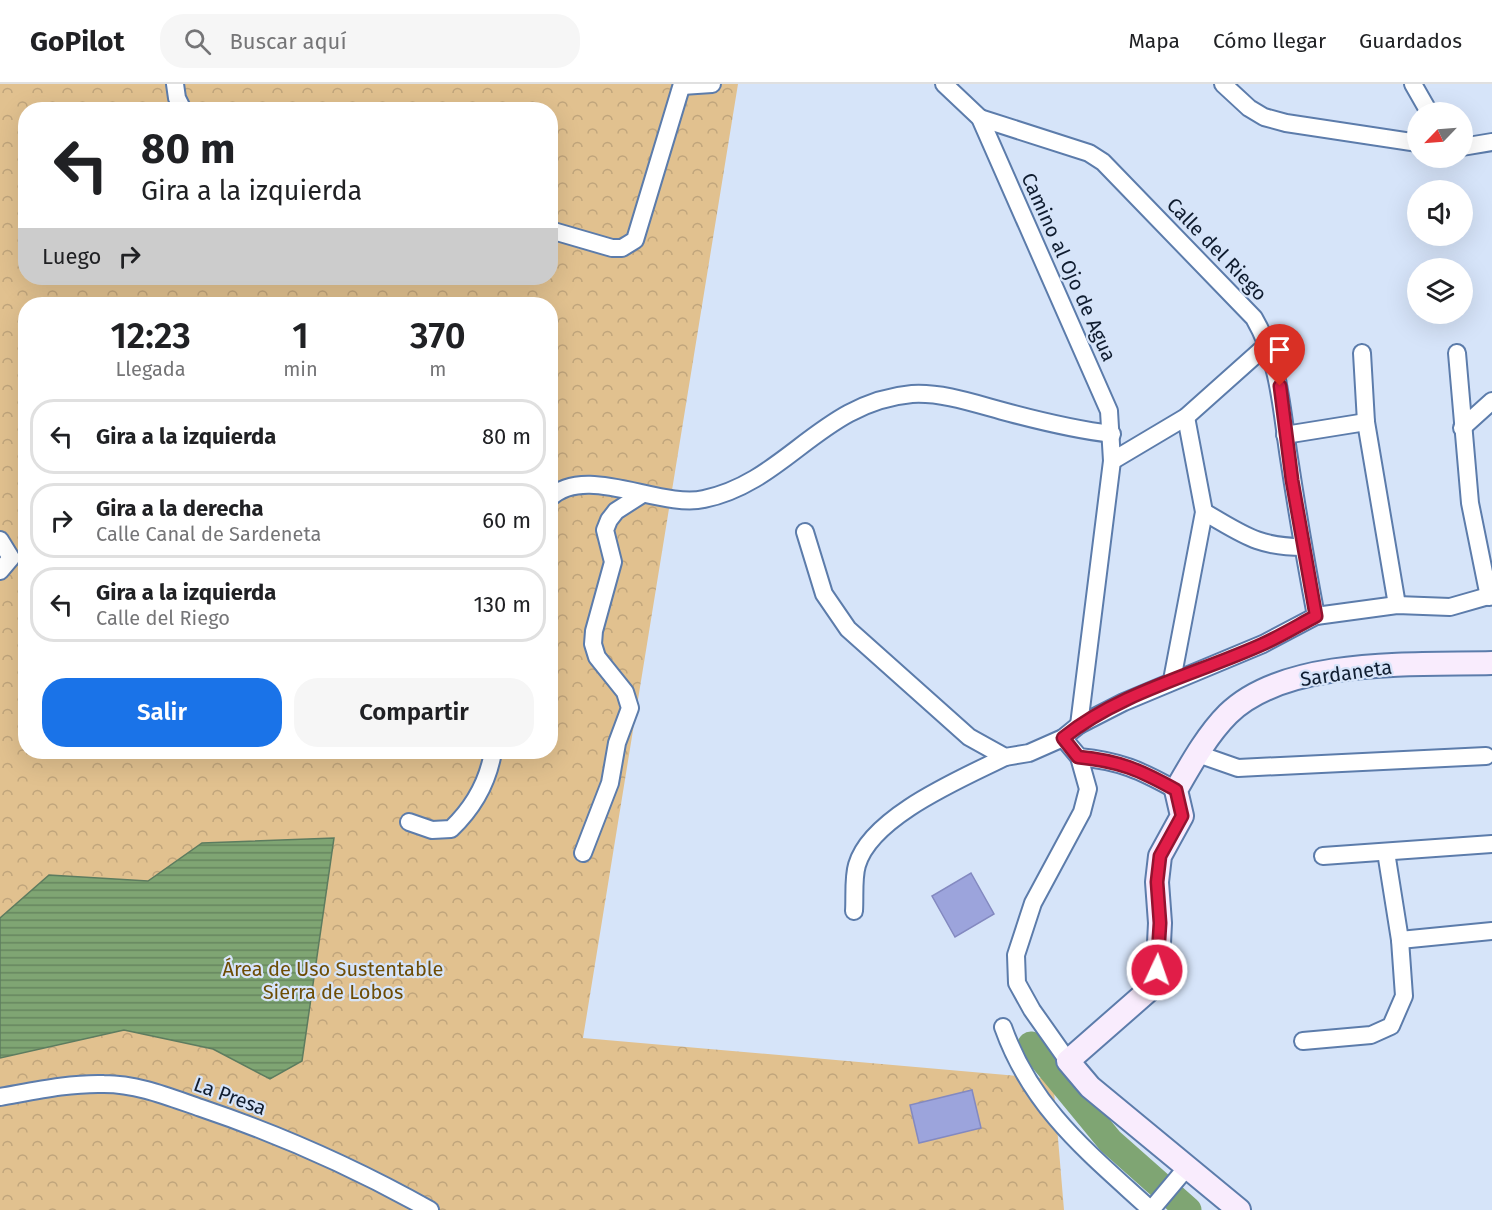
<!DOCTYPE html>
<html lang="es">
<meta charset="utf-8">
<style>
body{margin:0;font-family:"Fira Sans",sans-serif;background:#f6f6f6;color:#202124;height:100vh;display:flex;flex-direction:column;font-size:22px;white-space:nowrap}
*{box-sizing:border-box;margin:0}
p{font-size:20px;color:#757577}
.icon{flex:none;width:33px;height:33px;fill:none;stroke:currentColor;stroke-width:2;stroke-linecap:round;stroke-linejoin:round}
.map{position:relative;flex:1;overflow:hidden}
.details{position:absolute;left:18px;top:213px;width:540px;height:462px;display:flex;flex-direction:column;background:#fff;border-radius:24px;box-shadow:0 6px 24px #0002}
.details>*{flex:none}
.top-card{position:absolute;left:18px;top:18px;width:540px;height:183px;border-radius:24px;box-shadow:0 6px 24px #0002;background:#fff;color:#202124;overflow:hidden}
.needle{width:39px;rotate:245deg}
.buttons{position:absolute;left:1407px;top:18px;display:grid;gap:12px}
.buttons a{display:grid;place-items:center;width:66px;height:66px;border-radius:50%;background:#fff;box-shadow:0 6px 24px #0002;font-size:30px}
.pin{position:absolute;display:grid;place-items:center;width:51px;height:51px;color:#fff;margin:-62px -26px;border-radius:50% 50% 50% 0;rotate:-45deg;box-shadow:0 0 6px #0007}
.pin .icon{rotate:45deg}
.me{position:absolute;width:66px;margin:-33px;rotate:3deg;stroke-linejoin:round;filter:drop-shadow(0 0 4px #0008)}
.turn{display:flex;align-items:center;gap:21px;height:126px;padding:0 24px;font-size:27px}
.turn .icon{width:78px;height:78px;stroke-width:2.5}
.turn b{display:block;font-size:42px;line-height:51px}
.then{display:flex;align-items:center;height:57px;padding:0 24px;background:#0003;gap:12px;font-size:22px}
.eta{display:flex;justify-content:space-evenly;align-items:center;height:102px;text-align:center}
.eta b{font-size:36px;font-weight:600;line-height:42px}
.button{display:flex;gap:12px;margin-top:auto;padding:12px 24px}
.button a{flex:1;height:69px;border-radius:24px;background:#1a73e8;color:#fff;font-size:24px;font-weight:600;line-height:69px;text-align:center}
.button a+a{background:#f6f6f6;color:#202124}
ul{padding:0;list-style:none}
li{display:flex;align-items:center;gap:18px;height:75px;margin:0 12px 9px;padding:0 12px;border:3px solid #e0e0e0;border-radius:24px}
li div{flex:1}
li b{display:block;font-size:22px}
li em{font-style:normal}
header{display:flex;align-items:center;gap:36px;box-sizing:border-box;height:84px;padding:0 30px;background:#fff;border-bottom:2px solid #e0e0e0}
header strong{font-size:28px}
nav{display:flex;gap:33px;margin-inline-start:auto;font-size:21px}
.search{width:420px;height:54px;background:#f6f6f6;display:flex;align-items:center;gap:15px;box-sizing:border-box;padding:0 21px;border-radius:24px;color:#757577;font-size:22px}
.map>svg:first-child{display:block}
.park{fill:url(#park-crowns);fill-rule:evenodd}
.water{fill:url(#water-rules);stroke:#5d7c5f;stroke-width:1.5}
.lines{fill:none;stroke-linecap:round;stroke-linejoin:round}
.river{stroke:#7fa573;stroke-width:27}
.building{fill:#9ca4dc;stroke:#8389c0;stroke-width:1.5}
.street-casing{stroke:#5c7cab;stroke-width:20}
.secondary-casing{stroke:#5c7cab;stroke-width:26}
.street{stroke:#fff;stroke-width:16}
.secondary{stroke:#f9ecfd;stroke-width:22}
.route-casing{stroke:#92132f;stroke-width:15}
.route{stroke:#e11d48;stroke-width:10}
.labels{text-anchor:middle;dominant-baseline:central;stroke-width:4.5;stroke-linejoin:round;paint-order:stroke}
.street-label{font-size:20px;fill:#0f1c2f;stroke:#d6e4f9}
.park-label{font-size:20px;fill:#6d4c05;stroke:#d6e4f9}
</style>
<header>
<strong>GoPilot</strong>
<div class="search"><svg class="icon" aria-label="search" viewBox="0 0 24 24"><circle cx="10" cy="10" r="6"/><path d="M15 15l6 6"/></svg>Buscar aquí</div>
<nav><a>Mapa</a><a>Cómo llegar</a><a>Guardados</a></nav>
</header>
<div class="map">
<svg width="1492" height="1126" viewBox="0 0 1492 1126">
<defs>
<pattern id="park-crowns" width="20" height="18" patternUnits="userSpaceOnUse" patternTransform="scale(1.5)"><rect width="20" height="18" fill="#e1c18f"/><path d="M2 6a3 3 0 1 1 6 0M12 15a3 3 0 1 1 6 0" fill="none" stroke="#c0a57c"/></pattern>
<pattern id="water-rules" width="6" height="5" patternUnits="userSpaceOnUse" patternTransform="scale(1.5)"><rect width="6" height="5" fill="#7fa573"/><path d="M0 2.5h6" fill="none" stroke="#66865f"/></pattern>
</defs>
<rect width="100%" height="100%" fill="#d6e4f9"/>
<path class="park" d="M0 0H738L583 954 1053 995 1064 1126H0ZM26 26H550V194H26ZM26 220H550V668H26Z"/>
<polygon class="water" points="334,754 302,977 270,995 213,965 124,946 0,974 0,834 49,791 148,797 202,759"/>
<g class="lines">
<polyline class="river" points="1031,961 1110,1057 1188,1126"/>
</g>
<g class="building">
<polygon points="971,789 994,830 955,853 932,812"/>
<polygon points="972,1006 981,1044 919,1059 910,1021"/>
</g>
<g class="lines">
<defs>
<g id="street">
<polyline points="175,0 177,14 183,26"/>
<polyline points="944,0 980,34 1109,327 1112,377 1079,641"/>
<polyline points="1223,0 1249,24 1264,33 1286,39 1418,59"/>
<polyline points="1413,0 1429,28"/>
<polyline points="682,2 712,0"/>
<path d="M980 34 1089 69 1103 78 1254 234C1280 279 1281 323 1289 374 1297 427 1306 479 1316 532"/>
<polyline points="1462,63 1492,58"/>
<polyline points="550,146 612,164 622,164 635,156 682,0"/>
<polyline points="1362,269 1366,338 1397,521"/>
<polyline points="1457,269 1470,419 1489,513"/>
<polyline points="1462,344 1492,317"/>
<polyline points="1285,351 1366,338"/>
<polyline points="1112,377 1186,333 1269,259"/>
<path d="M550 414C585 379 660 425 704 415 786 398 821 318 912 310 944 308 979 321 1010 329 1044 338 1077 346 1112 350"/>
<path d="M1204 428C1243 450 1257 463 1303 463"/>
<polyline points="805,448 824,510 848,545 969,653 1005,673 1029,669 1063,654 1079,641 1124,618 1263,560 1316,532 1397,521 1450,523 1492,511"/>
<polyline points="0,456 11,474 0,487"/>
<polyline points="1172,596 1204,428 1186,333"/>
<path d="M1063 654 1079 673C1120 677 1140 686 1176 706"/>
<polyline points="1198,670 1238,684 1486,672"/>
<path d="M409 738 432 746 451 745C473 724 488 697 493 668"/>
<polyline points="583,769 610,699 617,659 630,624 625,608 597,573 593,560 594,547 613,478 605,446 609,436 616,427 641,411"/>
<polyline points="1323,772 1492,760"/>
<path d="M854 827C855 813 853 794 857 781 871 732 963 694 1005 673"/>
<polyline points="1400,856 1492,847"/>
<path d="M1003 943C1032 1025 1089 1069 1151 1126"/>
<polyline points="1303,957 1371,951 1391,942 1404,912 1400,856 1386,768"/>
<polyline points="1068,977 1032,926 1017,899 1016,871 1033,819 1082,728 1088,705 1079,673"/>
<path d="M0 1013C34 1007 69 999 104 1000 138 1000 169 1013 201 1024 281 1051 357 1085 430 1126"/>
<polyline points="1151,1126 1188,1082"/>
</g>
<path id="secondary" d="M1239 1126 1090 1003 1068 977 1157 899 1160 839 1157 798 1160 772 1182 732 1176 706C1191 680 1207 651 1228 630 1286 573 1416 581 1492 579"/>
</defs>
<use href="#street" class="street-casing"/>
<use href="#secondary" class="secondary-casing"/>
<use href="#street" class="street"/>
<use href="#secondary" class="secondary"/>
</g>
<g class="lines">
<defs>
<path id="route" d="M1157 886 1160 839 1157 798 1160 772 1182 732 1176 706C1140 686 1120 677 1078 673L1063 654C1120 608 1197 590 1263 560 1281 552 1299 541 1316 532L1292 396 1280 302"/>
</defs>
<use href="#route" class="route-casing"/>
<use href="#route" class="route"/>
</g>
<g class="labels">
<g class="street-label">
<text transform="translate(1217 165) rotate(46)">Calle del Riego</text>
<text transform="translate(1069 183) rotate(66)">Camino al Ojo de Agua</text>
<text transform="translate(1346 589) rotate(-8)">Sardaneta</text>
<text transform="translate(230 1012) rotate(20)">La Presa</text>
</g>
<g class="park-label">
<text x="333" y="885">Área de Uso Sustentable<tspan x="333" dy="23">Sierra de Lobos</tspan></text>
</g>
</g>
</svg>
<div class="buttons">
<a><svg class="needle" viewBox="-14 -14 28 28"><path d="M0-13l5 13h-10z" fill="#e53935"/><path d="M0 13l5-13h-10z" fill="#757577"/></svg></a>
<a><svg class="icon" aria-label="sound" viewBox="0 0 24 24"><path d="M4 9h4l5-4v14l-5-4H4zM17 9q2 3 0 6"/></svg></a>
<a><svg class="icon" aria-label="layers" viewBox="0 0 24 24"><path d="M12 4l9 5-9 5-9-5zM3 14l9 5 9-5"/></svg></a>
</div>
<div class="pin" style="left:1280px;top:302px;background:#d93025"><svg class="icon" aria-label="arrive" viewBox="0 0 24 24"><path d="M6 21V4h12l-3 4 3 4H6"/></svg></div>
<svg class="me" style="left:1157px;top:886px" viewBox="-20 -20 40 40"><circle r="17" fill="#e11d48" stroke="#fff" stroke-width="3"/><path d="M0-11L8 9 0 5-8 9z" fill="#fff"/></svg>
<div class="top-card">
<div class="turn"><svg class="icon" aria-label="left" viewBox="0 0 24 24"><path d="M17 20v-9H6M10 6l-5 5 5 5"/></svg><div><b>80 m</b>Gira a la izquierda</div></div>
<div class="then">Luego<svg class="icon" aria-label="right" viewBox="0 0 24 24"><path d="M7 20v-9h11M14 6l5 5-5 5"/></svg></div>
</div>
<section class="details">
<div class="eta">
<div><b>12:23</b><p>Llegada</p></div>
<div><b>1</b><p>min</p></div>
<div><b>370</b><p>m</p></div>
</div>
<ul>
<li><svg class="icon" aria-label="left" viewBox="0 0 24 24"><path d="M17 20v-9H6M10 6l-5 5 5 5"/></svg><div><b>Gira a la izquierda</b></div><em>80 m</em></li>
<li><svg class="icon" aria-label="right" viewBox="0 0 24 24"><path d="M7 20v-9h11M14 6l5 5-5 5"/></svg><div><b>Gira a la derecha</b><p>Calle Canal de Sardeneta</p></div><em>60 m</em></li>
<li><svg class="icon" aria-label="left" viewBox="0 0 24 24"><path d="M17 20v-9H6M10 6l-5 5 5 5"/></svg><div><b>Gira a la izquierda</b><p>Calle del Riego</p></div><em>130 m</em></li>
</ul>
<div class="button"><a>Salir</a><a>Compartir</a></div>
</section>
</div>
